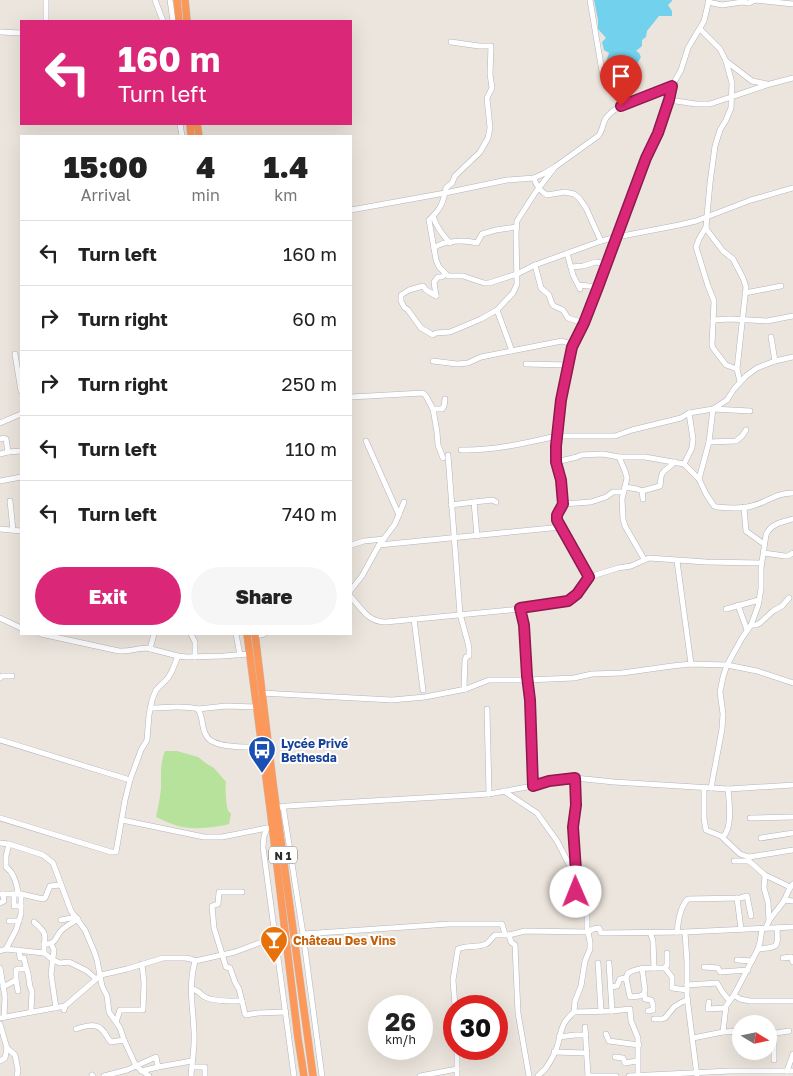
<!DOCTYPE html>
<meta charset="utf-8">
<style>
body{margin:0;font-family:"Golos Text",sans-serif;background:#f6f6f6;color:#222;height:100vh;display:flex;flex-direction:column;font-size:19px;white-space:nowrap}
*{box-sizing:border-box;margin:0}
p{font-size:16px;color:#767676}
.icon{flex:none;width:28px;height:28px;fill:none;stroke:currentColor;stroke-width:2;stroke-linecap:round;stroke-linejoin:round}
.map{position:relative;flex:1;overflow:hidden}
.side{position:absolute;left:20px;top:135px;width:332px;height:500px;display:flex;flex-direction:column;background:#fff;border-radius:0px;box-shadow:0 5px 20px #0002}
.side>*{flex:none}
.hud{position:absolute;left:20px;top:20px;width:332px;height:105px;border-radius:0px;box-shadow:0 5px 20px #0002;background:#db2777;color:#fff;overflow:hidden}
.needle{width:32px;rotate:100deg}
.buttons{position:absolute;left:732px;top:1015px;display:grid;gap:10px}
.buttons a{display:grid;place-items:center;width:45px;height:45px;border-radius:50%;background:#fff;box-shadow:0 5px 20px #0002;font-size:25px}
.speed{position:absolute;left:368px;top:995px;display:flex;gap:10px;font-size:25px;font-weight:700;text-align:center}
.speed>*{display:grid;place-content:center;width:65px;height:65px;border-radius:50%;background:#fff;box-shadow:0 5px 20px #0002;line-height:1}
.speed small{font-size:12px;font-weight:400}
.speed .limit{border:8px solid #d22;background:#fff;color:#111}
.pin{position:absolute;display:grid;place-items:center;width:42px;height:42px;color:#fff;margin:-51px -21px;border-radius:50% 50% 50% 0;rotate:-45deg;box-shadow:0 0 5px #0007}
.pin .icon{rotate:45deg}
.me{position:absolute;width:55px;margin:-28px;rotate:359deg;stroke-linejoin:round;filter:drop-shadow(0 0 4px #0008)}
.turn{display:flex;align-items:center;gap:18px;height:105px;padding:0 15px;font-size:22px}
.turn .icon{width:65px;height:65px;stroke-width:2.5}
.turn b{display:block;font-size:35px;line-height:42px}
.eta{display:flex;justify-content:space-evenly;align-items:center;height:85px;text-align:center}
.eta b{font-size:30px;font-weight:800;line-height:35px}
.action{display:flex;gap:10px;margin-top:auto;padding:10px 15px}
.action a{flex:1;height:58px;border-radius:30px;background:#db2777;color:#fff;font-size:20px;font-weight:800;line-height:58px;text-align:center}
.action a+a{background:#f6f6f6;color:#222}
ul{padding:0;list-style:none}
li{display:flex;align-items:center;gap:15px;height:65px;padding:0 15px;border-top:1px solid #e0e0e0}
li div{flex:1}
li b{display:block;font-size:19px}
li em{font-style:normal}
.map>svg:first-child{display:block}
.green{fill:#b6e29b}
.water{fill:#72d1ec}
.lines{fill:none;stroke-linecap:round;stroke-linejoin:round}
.minor-casing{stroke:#b1b4be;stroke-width:6}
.highway-casing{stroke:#c4c4c4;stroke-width:8}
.minor{stroke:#fff;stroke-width:5}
.highway{stroke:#fb985a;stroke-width:7}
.route-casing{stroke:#8e194d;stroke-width:12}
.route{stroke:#db2777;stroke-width:9}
.labels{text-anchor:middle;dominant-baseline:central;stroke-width:4;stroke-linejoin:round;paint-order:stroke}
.shield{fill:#fff;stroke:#6b6b6b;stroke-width:1}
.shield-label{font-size:11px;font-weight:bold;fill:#2b2b2b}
.transit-label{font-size:12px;font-weight:bold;fill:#164399;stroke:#fff;text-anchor:start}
.food-label{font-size:12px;font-weight:bold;fill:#c56008;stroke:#fff;text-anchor:start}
</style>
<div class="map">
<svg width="793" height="1076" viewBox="0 0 793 1076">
<rect width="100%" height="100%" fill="#ece5dd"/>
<path class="green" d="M165 751H177L198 757 207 764 214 768 226 782C225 786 226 806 228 810 228 811 230 812 231 814L229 824C213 828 194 830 178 826 171 824 163 820 156 817 158 808 160 798 161 788 161 776 160 763 165 751Z"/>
<path class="water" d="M594 0H672V1L668 5 672 11V16H659L647 31 646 37 642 40V46L636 51 639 53 641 57 637 64 639 67C634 73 629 73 627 81L629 82 627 86H623L619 81 616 82 611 80 606 62 609 53 604 50 602 42 606 38 598 29V20Z"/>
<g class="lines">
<defs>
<g id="minor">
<polyline points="46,0 46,21"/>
<polyline points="155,0 163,21"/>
<polyline points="170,0 173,21"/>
<polyline points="590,0 603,77 610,86 623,97 638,100 672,86"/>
<polyline points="708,2 722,5 742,2 749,3 755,0 793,4"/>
<polyline points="700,29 720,49 726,61 752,81 767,84"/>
<polyline points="0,32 21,33"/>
<path d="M451 42 479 46H491L490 74 492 88 487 98 490 128 488 138 480 152 455 176 452 183 446 188C443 203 441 209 429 220L436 260 439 267 448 276H463L484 283H489L517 274 535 265 601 241 617 237 679 225 696 221 751 200 793 188"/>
<polyline points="726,61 732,83 731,108 726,120 720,130 715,146 710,183 706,227 707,230 723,251 733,259 743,278 746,287 737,369 740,382"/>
<polyline points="669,100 696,104 710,104 770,84 793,78"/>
<polyline points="180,124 182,136"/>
<path d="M534 178C536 186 540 191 547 195L565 192 574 194 579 198 586 208 601 241"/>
<path d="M351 210 445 193 507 180 534 178 543 174 555 167 598 136C603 131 602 124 606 118 614 107 627 104 638 100"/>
<path d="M433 216C436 227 443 235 450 243"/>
<polyline points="706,227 699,239 696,247 708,286 714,301 712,345 713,348 726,365 737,369"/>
<path d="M434 248C444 240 465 240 477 243L482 234 496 230 516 227"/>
<polyline points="567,253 573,275 580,289"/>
<polyline points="535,265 541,288 549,295 552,304 554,306 563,310 568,318 584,323"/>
<polyline points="571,267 583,266 596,262 607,264"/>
<polyline points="579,285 598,287"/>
<polyline points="745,293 781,286"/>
<polyline points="436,296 426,290 423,286 409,290 401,295 401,301 404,307 408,310 421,328 433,335 436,333 450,332 481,319 497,310 513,293 517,284 516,233 517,221 535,193 555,167"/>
<polyline points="436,296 434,282 438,277 442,277 445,274"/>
<polyline points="497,310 512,351"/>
<polyline points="713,320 730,319 767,321 793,316"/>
<polyline points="771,337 775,361"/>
<polyline points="15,354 21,391"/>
<polyline points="433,361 457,364 468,363 481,357 562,341 568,343 573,347"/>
<polyline points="526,364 568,365"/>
<polyline points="351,397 423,393 426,396 433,409 437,432 438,445 443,458"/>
<polyline points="433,409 442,409 444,406 445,399"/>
<polyline points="0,423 21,414"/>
<polyline points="0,439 4,438 6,439 8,452"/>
<polyline points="366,441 399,515"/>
<polyline points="709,442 736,441 742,436 746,430"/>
<path d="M461 450C492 451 526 443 557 436L561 400 573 347 584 323 598 287 646 158 658 133 669 100 672 86 681 70 688 48 704 21 709 0"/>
<polyline points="0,454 8,452 21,451"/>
<polyline points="448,455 460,614 468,643 469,649 469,656 466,657 465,660 464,686 466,689 489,680 527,680 574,678 592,674 622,673 672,666 691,664 727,665 757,671 793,683"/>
<polyline points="619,457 625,471 627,478 622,499 623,519 625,526 644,559"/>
<path d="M556 462 577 457 581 455 603 454 619 457H645L684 464 699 479 706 494 714 506 717 507C727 508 741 509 752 506 768 502 775 493 793 493"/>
<polyline points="684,464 692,448 693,439 689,413"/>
<polyline points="699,479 709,442 713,409 750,411"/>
<polyline points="0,481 21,477"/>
<polyline points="625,487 637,489 642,491 643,499"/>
<path d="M642 491 660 486C661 482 660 478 662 474 664 470 671 466 675 462"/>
<polyline points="10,501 13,530"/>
<polyline points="563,504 591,502 606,497 613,492 624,492"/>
<polyline points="451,505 474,502"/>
<polyline points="744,507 746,531 764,544"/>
<polyline points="0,529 21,531"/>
<polyline points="477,536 474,502 493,500 496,502"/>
<polyline points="351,545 364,541 384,539"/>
<polyline points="379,545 562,527"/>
<polyline points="764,553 785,556 788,556 793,553"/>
<polyline points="677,561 691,664"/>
<polyline points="589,577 557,519 557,515 563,504 562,488 555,457 557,436 615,436 632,430 681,418 689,413 713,409 727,400 734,389 746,376 757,368 775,361 793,357"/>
<polyline points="351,590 362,576 379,545 395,524 404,502"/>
<path d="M351 597C362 609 368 622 386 622L520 609 568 601 577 594 589 577 618 568 631 566 649 558 706 562 761 563"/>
<polyline points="738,605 747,630"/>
<polyline points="520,609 524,625 527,673 530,700 533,786"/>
<polyline points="726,609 759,600"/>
<polyline points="0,618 21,628"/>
<polyline points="414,619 423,690"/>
<polyline points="751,625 756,625 760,623 773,611 782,606 789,598"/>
<path d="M41 634 119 651C129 652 137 648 147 648L178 656 187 657 223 656 249 654"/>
<polyline points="191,634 195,642 195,657"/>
<polyline points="236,634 240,655"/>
<polyline points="255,636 264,634"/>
<polyline points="150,649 154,634"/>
<polyline points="0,678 2,676 12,676"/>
<polyline points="261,693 392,700 425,697 466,689"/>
<path d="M150 708C166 708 183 705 198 709 204 719 201 727 206 735 212 749 248 747 261 747"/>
<polyline points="198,709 226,706 256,707"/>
<polyline points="487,709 489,794"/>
<polyline points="0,740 130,780"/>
<polyline points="704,788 704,818 706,830 721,836 740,854 749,857 749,861 765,875 790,887"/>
<path d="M711 788 722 729 723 714 720 692 723 677 727 665 742 638 751 625 758 606 761 589V568L766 535C770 524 782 522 793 519"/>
<polyline points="504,791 537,813 557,841 571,868 576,871"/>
<polyline points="283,806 303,934 322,1076"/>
<polyline points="273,808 287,806 489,794 533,786 549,781 575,778 614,782 728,789 793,785"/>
<polyline points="0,818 111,852 116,852 125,800 130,780 141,750 147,740 149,715 152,700 156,690 168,678 172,671 178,656"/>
<polyline points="750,818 793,817"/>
<polyline points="122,820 204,837 222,837 267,828"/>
<polyline points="267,828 264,836 263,847 294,1076"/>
<path d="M723 837C733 827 729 802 728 789"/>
<polyline points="761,838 793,833"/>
<polyline points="0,843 9,844 43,855 53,863 71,911 85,930 94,951 97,960 102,986 107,996 109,1012 120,1028 124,1040"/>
<path d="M9 844 6 856V867C14 873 17 884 18 894"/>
<polyline points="749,857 793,850"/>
<polyline points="734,861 749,861"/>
<polyline points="765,875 764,888 768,902 769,921"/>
<polyline points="242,892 219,892 218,904 212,906 214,928 226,967 230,968 235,982 239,989 242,1001"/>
<polyline points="0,894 21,894 43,899 45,898 50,886 61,885"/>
<polyline points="14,894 14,906 21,906"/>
<polyline points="737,898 741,929"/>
<polyline points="784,900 793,901"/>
<polyline points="0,903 4,901 3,894"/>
<polyline points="61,920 76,917"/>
<polyline points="9,921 19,921"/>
<path d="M34 922C42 929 47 933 44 944"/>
<path d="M766 928C768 918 778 910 784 901 787 895 788 889 793 884"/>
<path d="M677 932C678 922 680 906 688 899L740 898 747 896 751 916"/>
<polyline points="685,932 687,962 687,997 697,1076"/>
<polyline points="303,934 449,924 502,924 505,934"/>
<polyline points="509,935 511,942 515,945 518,1013 529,1076"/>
<polyline points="51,944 54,950 51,974 56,1008"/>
<polyline points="6,949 16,930 21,914 21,894"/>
<path d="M758 949C779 947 778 948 777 928"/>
<path d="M19 950 20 958H24C25 966 27 968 28 974 30 981 28 985 32 991L31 1012"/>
<polyline points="0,951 6,949 44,953 53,960 60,963 69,962 87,971 96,979"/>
<path d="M44 953V944C56 944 54 940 60 932 64 927 72 923 78 919"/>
<polyline points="783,958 791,957 793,962"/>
<polyline points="737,960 752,961"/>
<polyline points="598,963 601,1011"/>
<polyline points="609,963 612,1011"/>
<polyline points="704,967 718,968 720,972 748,970"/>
<polyline points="0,968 5,997 4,1017"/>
<path d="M642 968 645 990 644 994 640 996 630 997 626 978 628 973C637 968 644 968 654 968L653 941 650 932"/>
<polyline points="654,968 665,968 672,977 672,988 687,990"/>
<polyline points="665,968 667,965 667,953"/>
<polyline points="687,985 717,983 723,993 729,1000"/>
<polyline points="3,987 16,980"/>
<polyline points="611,987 617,986 620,979 626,978"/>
<path d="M192 989C201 991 199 994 205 997 214 1002 232 1001 242 1001L245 1014 246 1015 258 1013 286 1012"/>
<polyline points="18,991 16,980 16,970 17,969 25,969"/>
<polyline points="643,995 645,996 645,999 651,1000 653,1005 653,1010 648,1011"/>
<polyline points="734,995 740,999 750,1001 793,1001"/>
<polyline points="709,1002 708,1009 725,1008"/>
<path d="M455 1006 453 980 458 949C466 945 479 948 486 944 490 942 492 937 495 935H509L525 931 588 932 593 929 599 928 601 933 685 932 793 927"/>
<polyline points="64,1010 65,1006 101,975 127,969 163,958 185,958 191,959 195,961 235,952 275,937"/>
<polyline points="574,1012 612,1011 630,1009 631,1021 638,1038 638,1075"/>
<polyline points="0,1018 65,1006"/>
<polyline points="654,1019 662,1019 665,1018 674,1007 682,1002 688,1000"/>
<polyline points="116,1022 120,1010 143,1010 144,983 142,964"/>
<polyline points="0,1024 7,1048 15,1055 18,1070 17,1076"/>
<polyline points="585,1027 588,1076"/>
<path d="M76 1029C85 1026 97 1022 104 1032 106 1035 108 1039 111 1042L124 1040 136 1066 149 1076"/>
<polyline points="723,1032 726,1006 734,995 758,949 760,942 762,929"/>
<polyline points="606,1034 609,1041 639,1045"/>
<polyline points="769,1034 789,1031"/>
<polyline points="559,1037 575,1035 586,1035"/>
<polyline points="693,1038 723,1032 741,1031"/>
<polyline points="457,1049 457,1076"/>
<polyline points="554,1052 587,1053"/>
<polyline points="615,1057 623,1058 625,1063 637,1061"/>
<polyline points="774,1060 774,1032"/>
<polyline points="0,1061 5,1058 7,1048"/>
<polyline points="192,1067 205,1067 205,1076"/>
<polyline points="141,1071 158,1067 192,1061"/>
<polyline points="787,1071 793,1054"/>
<polyline points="92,1075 93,1076"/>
<polyline points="104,1076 127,1070 156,1057 158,1067"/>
<path d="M191 1076C192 1061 195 1047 194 1032 193 1006 188 987 195 961"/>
<polyline points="420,1076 457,1069"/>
<path d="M538 1076C540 1073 544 1071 546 1068 550 1062 555 1053 557 1047 562 1031 560 1024 574 1012L575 1001 581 986 585 961 590 949V942L587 927V913L585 910 577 907 576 871 573 827 576 805 575 778"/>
<polyline points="588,1076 616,1076"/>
<polyline points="629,1076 730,1071 793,1071"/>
</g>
<g id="highway">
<polyline points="177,0 179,21"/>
<polyline points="185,0 187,21"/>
<polyline points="190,124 191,136"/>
<polyline points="197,124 199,136"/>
<polyline points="247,634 270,808 298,1038 304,1076"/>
<polyline points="255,634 273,783 313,1076"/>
</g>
</defs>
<use href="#minor" class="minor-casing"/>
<use href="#highway" class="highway-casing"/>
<use href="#minor" class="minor"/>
<use href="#highway" class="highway"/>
</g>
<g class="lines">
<defs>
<polyline id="route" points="576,892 576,871 573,827 576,805 575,778 549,781 533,786 530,700 527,676 524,625 520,608 568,601 577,594 589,577 557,520 557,515 563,504 561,480 556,462 556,446 561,400 572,347 584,323 598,287 646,158 658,133 669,100 672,86 621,106"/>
</defs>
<use href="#route" class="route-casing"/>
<use href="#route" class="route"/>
</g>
<defs>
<symbol id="bus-pin" viewBox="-11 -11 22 30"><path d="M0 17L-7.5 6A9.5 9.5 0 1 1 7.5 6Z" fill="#1a4fb4" stroke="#fff"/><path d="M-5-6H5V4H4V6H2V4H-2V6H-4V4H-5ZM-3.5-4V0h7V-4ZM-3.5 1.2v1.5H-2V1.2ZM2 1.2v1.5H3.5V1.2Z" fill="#fff"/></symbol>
<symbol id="bar-pin" viewBox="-11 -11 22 30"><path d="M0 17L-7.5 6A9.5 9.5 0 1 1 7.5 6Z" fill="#e8710a" stroke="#fff"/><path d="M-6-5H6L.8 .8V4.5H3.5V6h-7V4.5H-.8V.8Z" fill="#fff"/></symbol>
</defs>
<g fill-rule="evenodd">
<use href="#bus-pin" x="246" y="734" width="32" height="43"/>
<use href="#bar-pin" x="258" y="924" width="32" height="43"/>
</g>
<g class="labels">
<rect class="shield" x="269" y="846.5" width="28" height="17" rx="4"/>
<g class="shield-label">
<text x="283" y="855">N 1</text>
</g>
<g class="transit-label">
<text x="281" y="743">Lycée Privé<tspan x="281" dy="14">Bethesda</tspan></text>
</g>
<g class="food-label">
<text x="293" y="940">Château Des Vins</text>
</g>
</g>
</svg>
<div class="buttons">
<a><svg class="needle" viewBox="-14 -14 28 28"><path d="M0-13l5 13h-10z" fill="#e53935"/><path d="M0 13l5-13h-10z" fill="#767676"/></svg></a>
</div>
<div class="speed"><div>26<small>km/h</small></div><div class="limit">30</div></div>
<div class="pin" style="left:621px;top:106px;background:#d93025"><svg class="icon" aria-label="arrive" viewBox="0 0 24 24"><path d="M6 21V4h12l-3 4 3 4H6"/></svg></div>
<svg class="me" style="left:576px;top:892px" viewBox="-20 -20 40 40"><circle r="19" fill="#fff"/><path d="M0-13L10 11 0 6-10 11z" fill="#db2777"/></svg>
<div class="hud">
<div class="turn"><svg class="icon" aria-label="left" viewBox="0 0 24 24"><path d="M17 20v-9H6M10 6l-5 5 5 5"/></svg><div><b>160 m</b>Turn left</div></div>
</div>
<section class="side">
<div class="eta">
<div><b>15:00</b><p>Arrival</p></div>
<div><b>4</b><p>min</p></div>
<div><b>1.4</b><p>km</p></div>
</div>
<ul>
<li><svg class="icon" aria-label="left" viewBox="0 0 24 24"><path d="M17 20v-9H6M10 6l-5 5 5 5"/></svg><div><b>Turn left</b></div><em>160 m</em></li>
<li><svg class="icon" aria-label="right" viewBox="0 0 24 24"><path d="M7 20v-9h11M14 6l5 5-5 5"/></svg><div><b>Turn right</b></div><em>60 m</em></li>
<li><svg class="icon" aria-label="right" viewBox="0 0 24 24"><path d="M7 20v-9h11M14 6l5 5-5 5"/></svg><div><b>Turn right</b></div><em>250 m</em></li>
<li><svg class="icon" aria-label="left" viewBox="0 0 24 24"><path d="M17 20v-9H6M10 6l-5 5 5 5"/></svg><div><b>Turn left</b></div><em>110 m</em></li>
<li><svg class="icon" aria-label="left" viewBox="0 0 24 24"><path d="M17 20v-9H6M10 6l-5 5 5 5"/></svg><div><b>Turn left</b></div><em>740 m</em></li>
</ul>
<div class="action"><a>Exit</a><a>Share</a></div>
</section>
</div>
